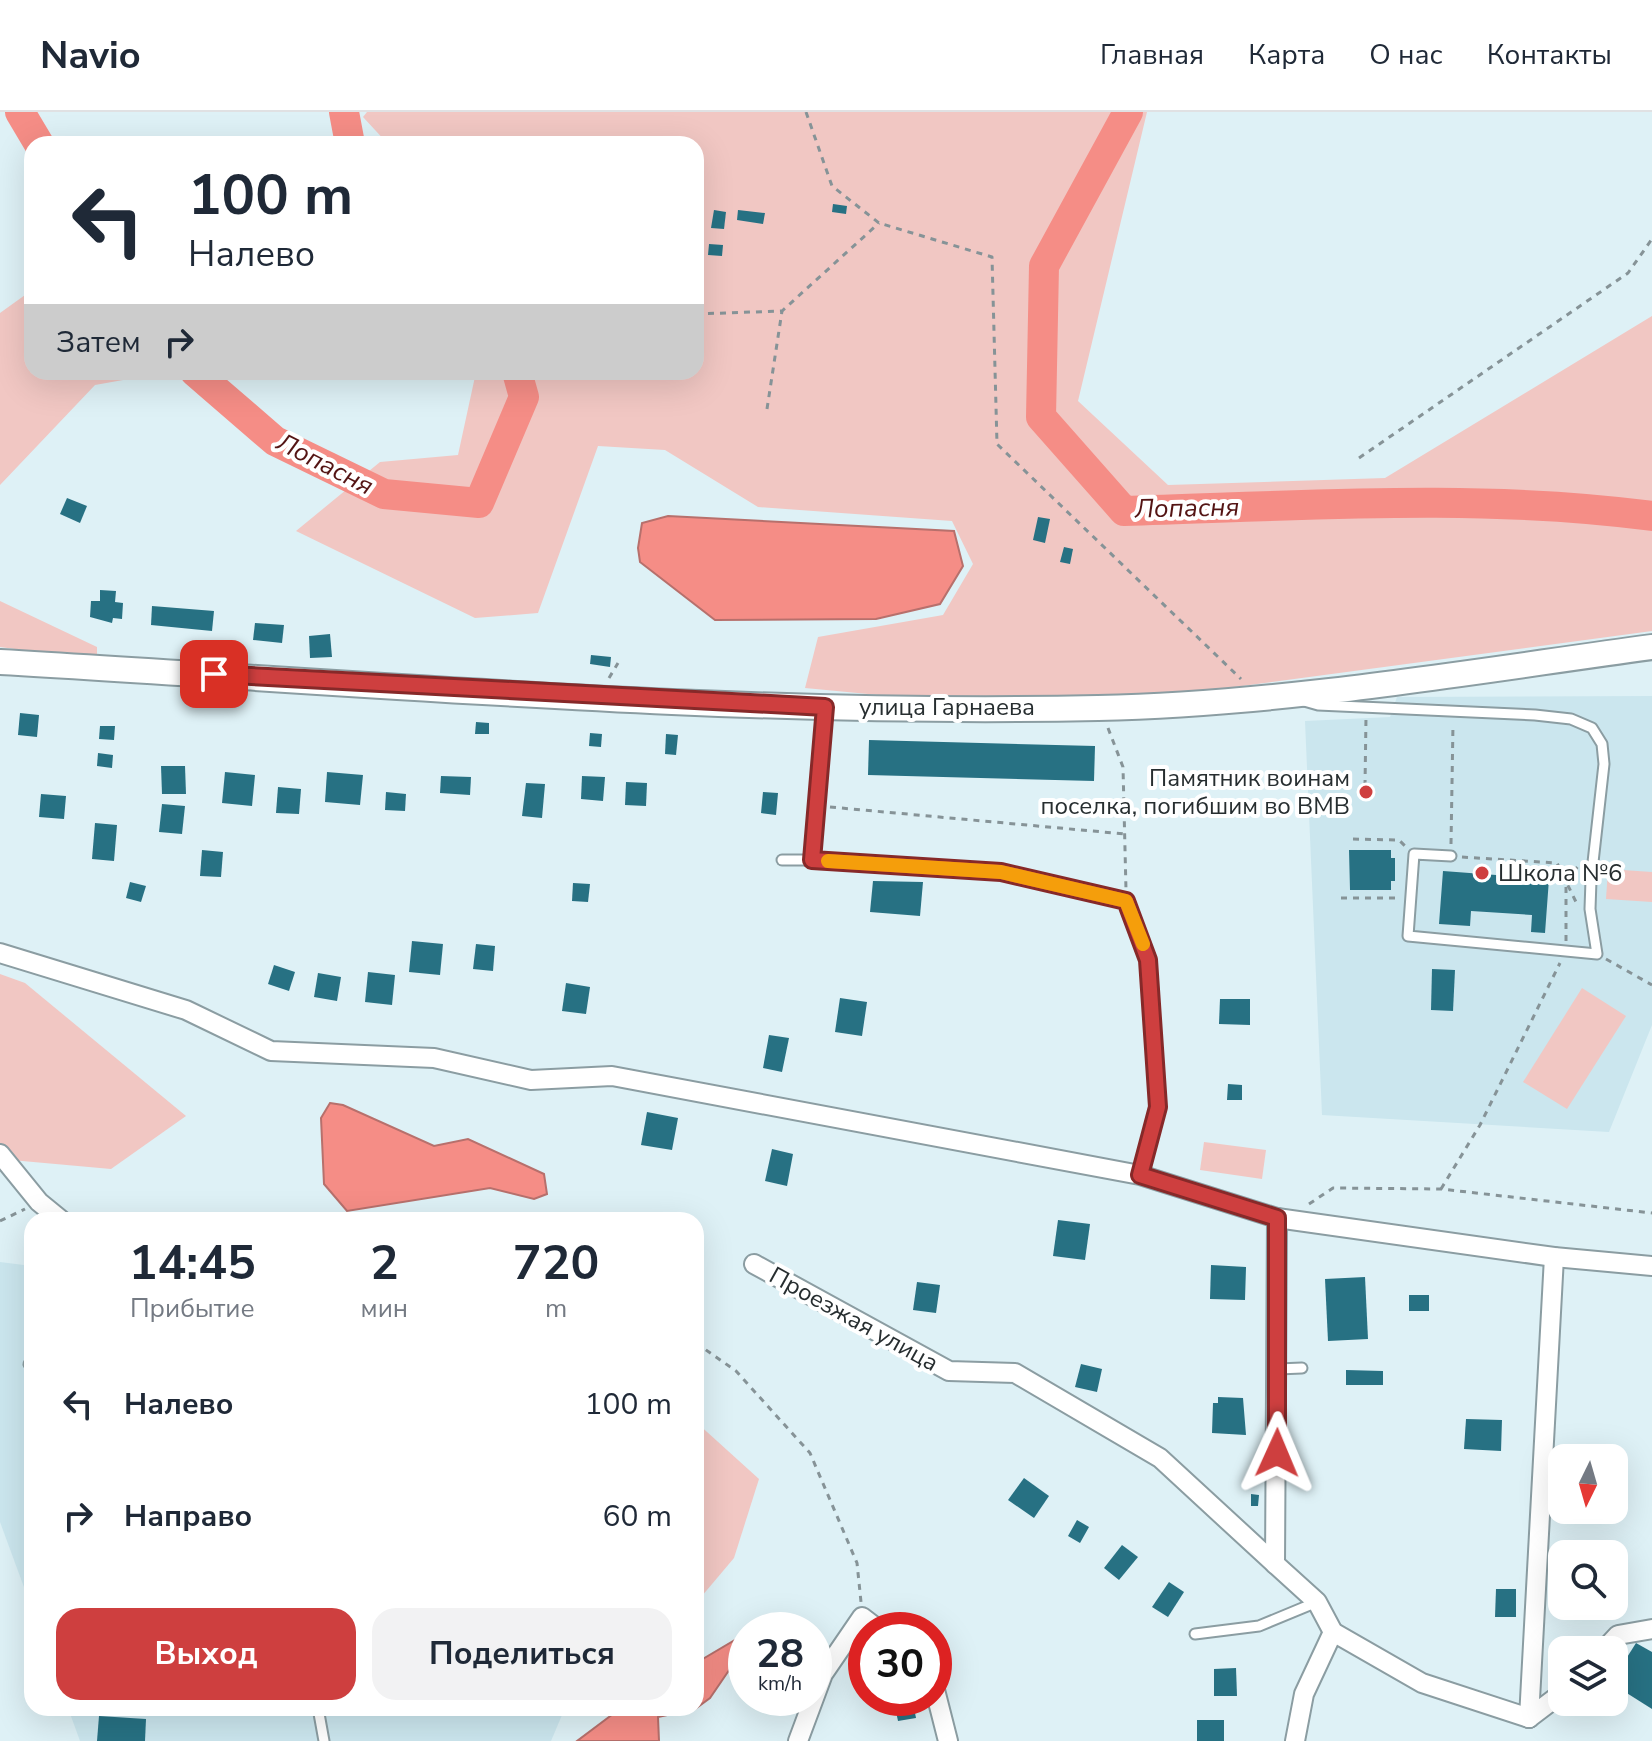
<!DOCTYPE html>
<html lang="ru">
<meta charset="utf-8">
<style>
body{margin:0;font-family:"Nunito Sans",sans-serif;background:#f2f2f3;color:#1f2937;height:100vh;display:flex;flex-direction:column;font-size:30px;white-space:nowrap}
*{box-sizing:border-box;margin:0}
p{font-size:26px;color:#747a83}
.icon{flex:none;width:44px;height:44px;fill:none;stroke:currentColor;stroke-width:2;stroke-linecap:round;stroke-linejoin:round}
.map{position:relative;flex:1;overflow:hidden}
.details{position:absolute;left:24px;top:1100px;width:680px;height:504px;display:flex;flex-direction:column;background:#fff;border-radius:24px;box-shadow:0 8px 32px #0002}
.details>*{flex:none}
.top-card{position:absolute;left:24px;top:24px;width:680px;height:244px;border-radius:24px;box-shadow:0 8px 32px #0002;background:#fff;color:#1f2937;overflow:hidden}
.needle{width:52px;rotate:185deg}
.tools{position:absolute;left:1548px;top:1332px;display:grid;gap:16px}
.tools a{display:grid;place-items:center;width:80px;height:80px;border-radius:16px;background:#fff;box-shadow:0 8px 32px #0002;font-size:40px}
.speed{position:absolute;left:728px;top:1500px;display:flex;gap:16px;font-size:40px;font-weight:700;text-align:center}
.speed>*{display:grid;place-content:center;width:104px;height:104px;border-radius:50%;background:#fff;box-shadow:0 8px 32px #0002;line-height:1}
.speed small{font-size:20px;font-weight:400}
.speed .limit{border:12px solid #d22;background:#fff;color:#111}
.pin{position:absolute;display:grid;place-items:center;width:68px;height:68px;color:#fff;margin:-34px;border-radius:16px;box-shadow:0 4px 12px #0006}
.me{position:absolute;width:88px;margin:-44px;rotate:1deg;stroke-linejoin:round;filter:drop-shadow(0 0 6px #0008)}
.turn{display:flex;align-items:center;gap:28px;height:168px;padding:0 32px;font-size:36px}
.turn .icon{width:104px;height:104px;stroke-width:2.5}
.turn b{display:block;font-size:56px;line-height:68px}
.then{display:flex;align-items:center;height:76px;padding:0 32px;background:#0003;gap:16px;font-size:30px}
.eta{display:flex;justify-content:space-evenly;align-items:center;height:136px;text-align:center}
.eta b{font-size:48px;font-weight:700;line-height:56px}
.action{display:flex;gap:16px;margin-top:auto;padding:16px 32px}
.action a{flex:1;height:92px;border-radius:24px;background:#ce3f3f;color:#fff;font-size:32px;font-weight:700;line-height:92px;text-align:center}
.action a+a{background:#f2f2f3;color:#1f2937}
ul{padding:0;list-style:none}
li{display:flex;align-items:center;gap:24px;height:112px;padding:0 32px}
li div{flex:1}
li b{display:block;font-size:30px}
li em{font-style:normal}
header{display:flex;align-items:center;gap:48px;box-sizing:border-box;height:112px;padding:0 40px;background:#fff;border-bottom:2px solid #e0e1e3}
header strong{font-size:38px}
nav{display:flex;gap:44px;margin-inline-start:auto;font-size:28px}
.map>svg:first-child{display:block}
.built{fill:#cbe6ee}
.green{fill:#f1c7c3}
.water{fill:#f58d86;stroke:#b7706c;stroke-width:2}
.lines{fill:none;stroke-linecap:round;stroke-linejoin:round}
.river{stroke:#f58d86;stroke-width:30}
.building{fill:#277183}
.service-casing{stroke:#8b9da2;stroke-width:13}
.minor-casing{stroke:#8b9da2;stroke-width:22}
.tertiary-casing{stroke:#8b9da2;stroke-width:28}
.path{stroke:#869397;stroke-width:3;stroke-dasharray:6 6;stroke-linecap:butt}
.service{stroke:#fff;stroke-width:9}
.minor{stroke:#fff;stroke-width:18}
.tertiary{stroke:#fff;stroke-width:24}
.route-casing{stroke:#862929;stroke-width:20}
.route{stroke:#ce3f3f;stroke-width:14}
.slow{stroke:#f59e0b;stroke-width:14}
.poi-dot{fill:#ce3f3f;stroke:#fff;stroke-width:3}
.labels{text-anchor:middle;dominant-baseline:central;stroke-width:8;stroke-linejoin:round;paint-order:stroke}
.street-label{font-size:24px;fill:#272e30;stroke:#fff}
.poi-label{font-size:24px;fill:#272e30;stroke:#fff;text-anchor:end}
.water-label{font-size:26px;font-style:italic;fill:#541414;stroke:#fff}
</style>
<header>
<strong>Navio</strong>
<nav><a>Главная</a><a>Карта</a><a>О нас</a><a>Контакты</a></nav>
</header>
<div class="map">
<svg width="1652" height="1629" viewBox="0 0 1652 1629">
<rect width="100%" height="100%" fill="#def1f6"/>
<g class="built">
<polygon points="1652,584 1652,913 1609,1020 1322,1003 1305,609 1390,605 1397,585"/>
<polygon points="0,1150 32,1154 32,1497 0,1410"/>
<polygon points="68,1596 565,1596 551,1629 80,1629"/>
</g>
<g class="green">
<polygon points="367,0 1147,0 1078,289 1168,373 1385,366 1652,204 1652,519 1182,582 910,586 805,576 818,525 943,503 973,452 952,409 758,395 665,338 598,334 538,501 475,506 296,419 380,350 458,343 476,260 696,260 696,32 388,32 363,5"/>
<polygon points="32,178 32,260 168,260 95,273 0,373 0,201"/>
<polygon points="0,489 97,535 97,548 0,535"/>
<polygon points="1608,757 1652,760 1652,790 1606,787"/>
<polygon points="0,862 25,871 186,1004 111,1057 0,1047"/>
<polygon points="1582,876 1626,904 1567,997 1523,970"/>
<polygon points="1204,1030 1266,1038 1262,1067 1200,1058"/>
<polygon points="696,1310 759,1367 734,1446 696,1491"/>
</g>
<g class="water">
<polygon points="668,404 954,419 963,454 940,492 876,507 715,508 640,450 638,436 642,411"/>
<polygon points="330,991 343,993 434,1034 468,1027 544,1062 547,1082 534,1087 490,1076 347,1099 324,1072 321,1006"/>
<polygon points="735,1528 736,1548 710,1586 695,1597 658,1605 659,1629 577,1629 621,1596 696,1596 696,1551"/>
</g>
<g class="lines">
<g class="river">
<polyline points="20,0 39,32"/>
<polyline points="344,0 350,32"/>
<path d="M1128 0 1044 154 1041 305 1124 399C1299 394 1478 381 1652 404"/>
<polyline points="195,260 275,329 384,382 479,391 524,285 517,260"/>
</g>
</g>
<g class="building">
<polygon points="833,92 847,94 846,102 832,100"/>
<polygon points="714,98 726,100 724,117 711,116"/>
<polygon points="738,98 765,101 763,112 737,108"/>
<polygon points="709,132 723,133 722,144 708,143"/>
<polygon points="67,386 87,394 80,411 60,402"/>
<polygon points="1038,405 1050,407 1045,431 1033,428"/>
<polygon points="1064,435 1073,437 1070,452 1060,450"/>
<polygon points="100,478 116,479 115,490 123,491 122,507 113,506 112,511 90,505 91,489 100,489"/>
<polygon points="152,494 214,499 212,519 151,513"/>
<polygon points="255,511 284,513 282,531 253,528"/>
<polygon points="330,522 332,545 310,546 309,524"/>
<polygon points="591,543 611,545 610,555 590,552"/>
<polygon points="20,601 39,603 37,625 18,623"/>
<polygon points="476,610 489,611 489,622 475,622"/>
<polygon points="100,614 115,614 114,628 99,627"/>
<polygon points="590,621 602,622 601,635 589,634"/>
<polygon points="666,622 678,623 676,643 665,642"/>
<polygon points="869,628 1095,634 1094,669 868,663"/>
<polygon points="98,641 113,643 112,656 97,654"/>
<polygon points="161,654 185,654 186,682 162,682"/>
<polygon points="225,660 255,663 252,694 222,691"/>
<polygon points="327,660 363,663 360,693 325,690"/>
<polygon points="441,664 471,665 470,683 440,681"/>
<polygon points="582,664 605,665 603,689 581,687"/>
<polygon points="626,670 647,671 646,694 625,693"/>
<polygon points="526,671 545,672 542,706 522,704"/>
<polygon points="278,675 301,677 299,702 276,701"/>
<polygon points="386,680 406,682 405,699 385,698"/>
<polygon points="763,680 778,681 776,703 761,701"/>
<polygon points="41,682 66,684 64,707 39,705"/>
<polygon points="162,692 185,694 182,722 159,720"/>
<polygon points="95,711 117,713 114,749 92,747"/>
<polygon points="202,738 223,740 221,765 200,764"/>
<polygon points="1349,738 1391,738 1391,746 1395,746 1395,769 1391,769 1391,778 1350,778"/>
<polygon points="1443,759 1549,767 1545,821 1531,820 1532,803 1471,799 1470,814 1439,812"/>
<polygon points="873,769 923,770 920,804 870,800"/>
<polygon points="130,770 146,774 141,790 126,786"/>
<polygon points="573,771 590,772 588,790 572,789"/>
<polygon points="412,829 443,832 440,863 409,860"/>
<polygon points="476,832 495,834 493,859 473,857"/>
<polygon points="274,853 295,860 289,879 268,872"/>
<polygon points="1432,857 1455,858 1453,899 1431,898"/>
<polygon points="368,860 395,863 392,893 365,890"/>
<polygon points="318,861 341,865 337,889 314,885"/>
<polygon points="566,871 590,875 586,902 562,899"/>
<polygon points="840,886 867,890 862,924 835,920"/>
<polygon points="1220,887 1250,887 1250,913 1219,912"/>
<polygon points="769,923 789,926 782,960 763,956"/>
<polygon points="1228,972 1242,973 1242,988 1227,988"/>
<polygon points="647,1000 678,1006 672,1038 641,1033"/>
<polygon points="772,1037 793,1042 787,1074 765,1069"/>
<polygon points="1058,1108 1090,1112 1085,1148 1053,1144"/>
<polygon points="1211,1153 1246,1155 1245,1188 1210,1187"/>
<polygon points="1365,1165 1368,1227 1328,1229 1325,1167"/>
<polygon points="917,1170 940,1173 936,1201 913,1198"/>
<rect x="1409" y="1183" width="20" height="16"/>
<polygon points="1081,1252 1102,1257 1097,1280 1075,1275"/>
<polygon points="1346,1258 1383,1259 1383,1273 1346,1273"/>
<polygon points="1218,1285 1243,1286 1246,1323 1212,1321 1213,1291 1218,1291"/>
<polygon points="1466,1307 1502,1308 1501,1339 1464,1337"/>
<polygon points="1024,1366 1049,1384 1034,1406 1008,1388"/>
<polygon points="1251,1382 1259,1383 1258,1394 1251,1394"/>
<polygon points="1077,1408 1089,1415 1080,1431 1068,1424"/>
<polygon points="1122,1433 1138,1445 1119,1468 1104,1456"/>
<polygon points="1169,1470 1184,1480 1168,1505 1152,1495"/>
<polygon points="1496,1477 1516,1477 1516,1505 1495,1505"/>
<polygon points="1636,1531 1652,1540 1652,1597 1614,1573 1614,1566"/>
<polygon points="1236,1556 1237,1584 1214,1584 1214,1557"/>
<polygon points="893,1586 912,1586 916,1606 898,1609"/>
<polygon points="99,1604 146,1607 145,1629 97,1629"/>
<rect x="1197" y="1608" width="27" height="21"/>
</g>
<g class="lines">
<defs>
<g id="service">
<polyline points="1304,589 1318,593 1535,603 1571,607 1592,616 1602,632 1604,652 1591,768 1590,797 1597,842 1408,824 1414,742 1451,744"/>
<polyline points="825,595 812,748 1001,760 1126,789 1148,848 1158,995 1140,1063"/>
<polyline points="782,748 812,748"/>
<polyline points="29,1252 32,1253"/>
<polyline points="1278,1257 1302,1256"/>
<polyline points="1195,1522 1259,1514 1317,1490"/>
<polyline points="318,1596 324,1629"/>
</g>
<g id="minor">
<polyline points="0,841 186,898 271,939 434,946 531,968 612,964 1140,1063 1277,1106 1554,1145 1652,1154"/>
<polyline points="0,1042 39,1090 61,1108"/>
<polyline points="1277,1106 1275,1452 1317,1490 1333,1520 1422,1571 1529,1606"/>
<polyline points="754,1152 949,1259 1015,1261 1160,1346 1275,1452"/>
<polyline points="1604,1538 1618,1523 1652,1517"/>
<polyline points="934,1574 948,1629"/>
<polyline points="1529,1606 1554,1145"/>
<polyline points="1529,1606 1562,1581"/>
<polyline points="798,1629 823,1562 862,1505 879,1518"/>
<polyline points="1295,1629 1304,1582 1333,1520"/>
</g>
<path id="tertiary" d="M0 550C365 571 732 604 1098 596 1284 592 1468 560 1652 535"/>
</defs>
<use href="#service" class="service-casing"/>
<use href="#minor" class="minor-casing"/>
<use href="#tertiary" class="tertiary-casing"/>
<g class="path">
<polyline points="806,0 832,74 879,111 992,145 997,332 1241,567"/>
<polyline points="696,202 782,199 879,111"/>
<polyline points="767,297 782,199"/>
<polyline points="1359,346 1628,161 1652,127"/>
<polyline points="609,566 618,551"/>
<polyline points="1108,616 1123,655 1126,778"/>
<polyline points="1365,674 1366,605"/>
<polyline points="830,695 1125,722"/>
<polyline points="1353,727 1399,728 1406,735"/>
<polyline points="1451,732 1453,612"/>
<polyline points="1462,745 1557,751 1577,792"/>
<polyline points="1341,786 1399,786"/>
<polyline points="1566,829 1566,769 1579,753"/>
<polyline points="1606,847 1652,873"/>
<polyline points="1441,1077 1480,1013 1560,851"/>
<polyline points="1309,1092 1333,1076 1441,1077 1652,1101"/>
<polyline points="0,1109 25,1097"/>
<polyline points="696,1231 736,1259 810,1341 857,1451 861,1490"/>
</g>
<use href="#service" class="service"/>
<use href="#minor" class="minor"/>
<use href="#tertiary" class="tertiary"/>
</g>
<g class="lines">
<defs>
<polyline id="route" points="214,562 825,595 812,748 1001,760 1126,789 1148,848 1158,995 1140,1063 1277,1106 1277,1341"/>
</defs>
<use href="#route" class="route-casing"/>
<use href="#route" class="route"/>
<polyline class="slow" points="828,749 1001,760 1126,789 1143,832"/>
</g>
<g class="poi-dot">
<circle cx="1366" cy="680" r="8"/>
<circle cx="1482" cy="761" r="8"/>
</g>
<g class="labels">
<g class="street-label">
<text x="947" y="595">улица Гарнаева</text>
<text transform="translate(854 1207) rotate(29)">Проезжая улица</text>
</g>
<g class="poi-label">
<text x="1350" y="666">Памятник воинам<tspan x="1350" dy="28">поселка, погибшим во ВМВ</tspan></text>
<text x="1498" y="761" text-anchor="start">Школа №6</text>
</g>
<g class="water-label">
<text transform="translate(325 352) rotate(27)">Лопасня</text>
<text transform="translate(1187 396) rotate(-1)">Лопасня</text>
</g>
</g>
</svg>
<div class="tools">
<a><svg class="needle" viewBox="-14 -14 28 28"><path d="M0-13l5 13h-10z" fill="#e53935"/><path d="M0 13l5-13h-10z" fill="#747a83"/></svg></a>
<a><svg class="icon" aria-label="search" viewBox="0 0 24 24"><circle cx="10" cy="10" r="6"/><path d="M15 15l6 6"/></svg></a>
<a><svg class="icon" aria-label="layers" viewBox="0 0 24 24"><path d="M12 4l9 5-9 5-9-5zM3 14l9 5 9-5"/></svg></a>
</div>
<div class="speed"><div>28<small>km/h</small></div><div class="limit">30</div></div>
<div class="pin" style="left:214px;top:562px;background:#d93025"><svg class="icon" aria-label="arrive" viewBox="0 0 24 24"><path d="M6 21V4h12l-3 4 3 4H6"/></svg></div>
<svg class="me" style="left:1277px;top:1341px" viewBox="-20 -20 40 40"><path d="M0-17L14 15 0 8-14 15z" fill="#ce3f3f" stroke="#fff" stroke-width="4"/></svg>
<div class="top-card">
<div class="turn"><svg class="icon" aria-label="left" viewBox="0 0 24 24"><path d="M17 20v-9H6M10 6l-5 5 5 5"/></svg><div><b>100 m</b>Налево</div></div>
<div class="then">Затем<svg class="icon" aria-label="right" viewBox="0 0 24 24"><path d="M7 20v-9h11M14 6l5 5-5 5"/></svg></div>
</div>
<section class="details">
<div class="eta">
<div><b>14:45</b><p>Прибытие</p></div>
<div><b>2</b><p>мин</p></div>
<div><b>720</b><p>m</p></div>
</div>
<ul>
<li><svg class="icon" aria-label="left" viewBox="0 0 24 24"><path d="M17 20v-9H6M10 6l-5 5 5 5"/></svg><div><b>Налево</b></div><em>100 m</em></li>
<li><svg class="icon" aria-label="right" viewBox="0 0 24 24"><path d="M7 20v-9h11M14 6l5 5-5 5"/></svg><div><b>Направо</b></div><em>60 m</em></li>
</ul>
<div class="action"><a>Выход</a><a>Поделиться</a></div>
</section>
</div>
